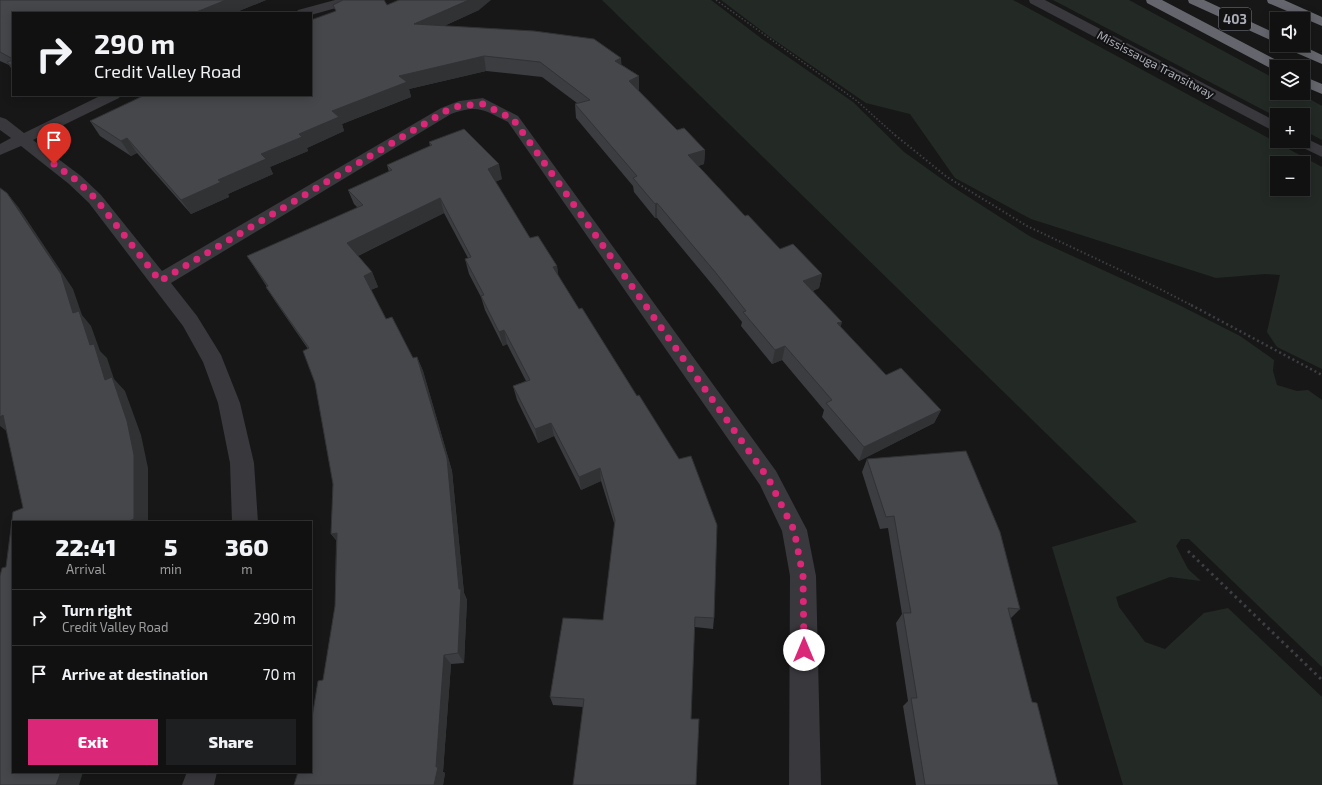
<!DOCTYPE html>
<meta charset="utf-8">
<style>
body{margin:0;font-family:"Exo 2",sans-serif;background:#1e1f20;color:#f1f3f6;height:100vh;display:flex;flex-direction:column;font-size:15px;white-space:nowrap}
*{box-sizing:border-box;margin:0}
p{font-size:13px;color:#9c9d9f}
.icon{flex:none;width:22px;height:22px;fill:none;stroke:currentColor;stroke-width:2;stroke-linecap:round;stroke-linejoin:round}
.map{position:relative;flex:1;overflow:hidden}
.details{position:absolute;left:12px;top:521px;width:300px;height:252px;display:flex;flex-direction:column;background:#111112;border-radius:0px;box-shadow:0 2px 10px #0003,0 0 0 1px #303132}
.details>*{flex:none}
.guide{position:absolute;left:12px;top:12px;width:300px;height:84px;border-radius:0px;box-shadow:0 2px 10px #0003,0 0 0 1px #303132;background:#111112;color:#f1f3f6;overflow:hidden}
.tools{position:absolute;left:1270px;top:12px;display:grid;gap:8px}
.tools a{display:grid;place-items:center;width:40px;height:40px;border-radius:0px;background:#111112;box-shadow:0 2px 10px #0003,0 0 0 1px #303132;font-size:20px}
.pin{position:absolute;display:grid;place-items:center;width:34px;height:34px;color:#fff;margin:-41px -17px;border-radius:50% 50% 50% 0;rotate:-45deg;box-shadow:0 0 4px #0007}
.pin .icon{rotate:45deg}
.me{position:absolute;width:44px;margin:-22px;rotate:0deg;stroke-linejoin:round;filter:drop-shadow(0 0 3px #0008)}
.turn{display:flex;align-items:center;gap:14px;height:84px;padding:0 16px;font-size:18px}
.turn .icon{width:52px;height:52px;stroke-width:2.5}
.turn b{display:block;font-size:28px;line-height:34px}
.eta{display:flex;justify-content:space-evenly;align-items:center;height:68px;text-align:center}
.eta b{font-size:24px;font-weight:800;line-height:28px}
.button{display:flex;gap:8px;margin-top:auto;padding:8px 16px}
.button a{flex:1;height:46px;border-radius:0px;background:#db2777;color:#fff;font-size:16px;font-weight:800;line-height:46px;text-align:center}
.button a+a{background:#1e1f20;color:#f1f3f6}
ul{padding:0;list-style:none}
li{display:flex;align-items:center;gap:12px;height:56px;padding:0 16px;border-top:1px solid #303132}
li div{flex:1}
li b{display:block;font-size:15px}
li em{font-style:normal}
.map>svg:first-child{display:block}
.green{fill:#232a25;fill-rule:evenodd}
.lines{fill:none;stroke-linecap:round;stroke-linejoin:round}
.path-far3{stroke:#3e3f44;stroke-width:1.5;stroke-dasharray:1.5 2;stroke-linecap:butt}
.path-far2{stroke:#3e3f44;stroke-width:2;stroke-dasharray:1.5 2.5;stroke-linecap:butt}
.path-far1{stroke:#3e3f44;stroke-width:2.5;stroke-dasharray:2 3;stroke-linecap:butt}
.path{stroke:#3e3f44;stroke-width:3;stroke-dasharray:2.5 4;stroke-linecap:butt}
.minor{fill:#38383d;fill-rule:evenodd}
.highway{fill:#65666d;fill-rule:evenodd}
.wall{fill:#3c3d40}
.shaded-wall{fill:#313234}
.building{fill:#46474b;stroke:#313234}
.route{stroke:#db2777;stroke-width:7;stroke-dasharray:0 12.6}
.labels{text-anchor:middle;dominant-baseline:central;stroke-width:4;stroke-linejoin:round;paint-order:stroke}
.far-street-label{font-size:12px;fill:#abadb7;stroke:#121213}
.shield{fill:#121213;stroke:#7d7e86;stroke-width:1}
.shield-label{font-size:13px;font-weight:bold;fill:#abadb7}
</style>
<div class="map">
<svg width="1322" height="785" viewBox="0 0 1322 785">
<rect width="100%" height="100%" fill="#171718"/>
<g class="green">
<polygon points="602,0 711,0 762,39 853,102 904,152 953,187 1031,237 1179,305 1240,336 1274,360 1273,371 1277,385 1297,391 1308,390 1322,400 1322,667 1189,539 1181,539 1176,546 1188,569 1201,581 1170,577 1116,597 1119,607 1145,642 1165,649 1204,613 1228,608 1322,697 1322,785 1123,785 1052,547 1137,522"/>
<path d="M721 0H1013L1322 167V369L1277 347 1267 332 1280 275 1265 274 1216 278 1031 219 955 178 910 114 866 103 770 37ZM1277 163H1303V189H1277Z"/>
<polygon points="1053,0 1129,0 1277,80 1277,93 1299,93 1322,106 1322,140 1303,130 1303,115 1277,115 1277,117"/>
</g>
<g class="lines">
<polyline class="path-far3" points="716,0 857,101 896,136"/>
<polyline class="path-far2" points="895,135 947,177 1027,226 1158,288 1193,306"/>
<polyline class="path-far1" points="1191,305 1322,375"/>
<polyline class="path" points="1188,551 1322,680"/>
<g class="minor">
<polygon points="335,0 355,0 354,3 311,15 311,13 296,13 298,10"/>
<polygon points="1029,0 1045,0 1277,122 1277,133 1030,3"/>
<path d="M102 95H121L119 98 33 140 81 176 101 195 162 271 441 108 459 101 483 98 518 116 776 471 807 530 816 576 821 785H789L790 576 782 531 760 485 508 122C484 110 478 104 451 114L171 283 197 316 221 355 240 403 254 463 258 522H232L230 463 218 403 203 362 183 326 89 203 69 184 21 146 0 155V144L11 138 0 130V117L6 119 24 133Z"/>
<polygon points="1303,137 1322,146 1322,157 1295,144 1293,141 1303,141"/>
<polygon points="187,772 217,772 214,785 182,785"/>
</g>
<g class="highway">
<polygon points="1146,0 1162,0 1284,64 1286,67 1277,67 1277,71 1274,70 1147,3"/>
<polygon points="1188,0 1204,0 1277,34 1277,43 1189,3"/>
<polygon points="1267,0 1284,0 1322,17 1322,26 1268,3"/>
<polygon points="1283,45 1301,45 1322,55 1322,64 1285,48"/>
<polygon points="1303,76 1322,84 1322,94 1303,86"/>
</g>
</g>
<g class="wall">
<polygon points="0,0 266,0 234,13 13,13 13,71 9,65 0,61"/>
<polygon points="333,5 387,5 479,10 444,26 622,65 639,76 639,91 677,130 705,150 704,164 698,166 745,216 780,249 822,274 819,288 813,291 840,327 886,375 941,410 934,423 859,461 822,417 824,410 782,360 772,364 741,326 742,322 715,288 657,218 655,218 634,192 633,186 576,118 575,104 577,103 542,77 486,71 409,89 411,97 342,124 344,131 307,148 308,151 270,167 273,174 228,194 229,197 191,214 137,153 131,156 100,136 90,121 336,11"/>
<polygon points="429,142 502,179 495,182 530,238 557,266 558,276 714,618 713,629 695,627 583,707 553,705 550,697 603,620 615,526 601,481 581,490 554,436 538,443 517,400 513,386 526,381 507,344 503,346 485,310 481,297 469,274 465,259 468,258 444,213 358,256 372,272 378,287 371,290 386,319 413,358 417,357 423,371 452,471 464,593 467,600 464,663 451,664 443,772 445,773 443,785 294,785 311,772 323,680 335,606 336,540 331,534 333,484 315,383 308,349 275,301 266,287 267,287 256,270 247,256 358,208 354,204 348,190 389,172 387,165 430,146"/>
<polygon points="867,459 1020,609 1010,619 1032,702 1058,785 916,785 903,706 908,701 896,623 902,614 888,528 880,529 862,472"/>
</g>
<g class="shaded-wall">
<polygon points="226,0 266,0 234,13 194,13"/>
<polygon points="469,0 491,0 479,10 417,38 414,24"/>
<polygon points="484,56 486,71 409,89 411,97 342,124 344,131 307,148 308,151 270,167 273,174 228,194 229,197 191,214 181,200 218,180 261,154 299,134 332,111 399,76"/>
<polygon points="621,58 622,72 615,61"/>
<polygon points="639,76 639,91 629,95 629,81"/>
<polygon points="127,138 137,153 131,156 121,141"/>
<polygon points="705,150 704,164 687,170 688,155"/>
<polygon points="499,164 502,179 491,183 488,169"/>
<polygon points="7,193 19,208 73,289 82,315 91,326 100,351 107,358 114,379 125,391 141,435 148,468 148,522 126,522 105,380 90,345"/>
<polygon points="440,198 444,213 353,258 347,243"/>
<polygon points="657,203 657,218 655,218 655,204"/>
<polygon points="557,266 559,280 553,267"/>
<polygon points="372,272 378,287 370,290 364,276"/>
<polygon points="822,274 819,288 800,295 803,281"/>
<polygon points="842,322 838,336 837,323"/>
<polygon points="504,330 507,344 503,346 499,332"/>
<polygon points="785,346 782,360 772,364 775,350"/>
<polygon points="417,357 423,371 452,471 464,593 467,600 464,663 458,653"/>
<polygon points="941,410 934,423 859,461 864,447"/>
<polygon points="3,415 9,433 0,426 0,417"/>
<polygon points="551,423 554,436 538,443 535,429"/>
<polygon points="600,468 601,481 581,490 579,477"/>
<polygon points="337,533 341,546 331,534"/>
<polygon points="444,655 451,664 443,772 445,773 443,785 434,785"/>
<polygon points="61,772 83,772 79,785 56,785"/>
</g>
<g class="building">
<polygon points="0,0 226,0 194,13 13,13 13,59 0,52"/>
<polygon points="343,0 384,0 387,5 399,0 469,0 414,24 534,31 594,39 621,58 615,61 639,76 629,81 677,130 684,128 705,150 688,155 745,216 748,215 780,249 793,244 822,274 803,281 842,322 837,323 886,375 901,368 941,410 864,447 826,403 832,400 785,346 775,350 743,312 746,311 716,273 657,203 655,204 633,178 637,176 575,104 590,100 540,62 484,56 399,76 407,82 332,111 339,117 299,134 302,137 261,154 266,159 218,180 221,182 181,200 127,138 121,141 90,121 145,95 311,95 311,20 336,11 333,5"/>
<polygon points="13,60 13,67 7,62"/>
<polygon points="464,129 499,164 488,169 530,238 538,236 557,266 553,267 579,309 582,308 637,396 639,395 679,459 691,456 717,525 714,618 695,617 691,719 699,719 696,785 573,785 584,699 550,697 563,618 603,620 615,520 600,468 579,477 551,423 535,429 513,386 530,380 504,330 499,332 481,296 484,295 465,259 471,257 440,198 347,243 372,272 364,276 386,319 392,317 413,358 417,357 447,458 459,589 461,589 458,653 444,655 436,767 438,767 434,785 294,785 298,772 311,772 311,724 318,681 323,680 335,606 337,533 331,534 333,484 315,383 303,351 309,348 266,287 268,286 247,256 363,205 348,190 392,170 387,165 432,145 429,142"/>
<polygon points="0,188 7,193 61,274 73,313 79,311 90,345 94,344 105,380 112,377 127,421 134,455 134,519 126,522 13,522 13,772 61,772 56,785 0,785 0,576 2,568 6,567 13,512 23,508 3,415 0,417"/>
<polygon points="966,451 1000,532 1020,609 1008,608 1032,702 1037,703 1058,785 925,785 911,698 917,698 903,613 911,613 894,516 886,517 867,459"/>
</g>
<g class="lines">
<polyline class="route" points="54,164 76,180 95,198 160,281 446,111 459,106 483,104 513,119 768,478 794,530 803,576 804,650"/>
</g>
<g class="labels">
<g class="far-street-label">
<text transform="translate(1156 64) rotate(28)">Mississauga Transitway</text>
</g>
<rect class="shield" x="1219" y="8" width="32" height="22" rx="3"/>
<g class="shield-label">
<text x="1235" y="19">403</text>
</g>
</g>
</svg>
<div class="tools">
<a><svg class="icon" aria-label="sound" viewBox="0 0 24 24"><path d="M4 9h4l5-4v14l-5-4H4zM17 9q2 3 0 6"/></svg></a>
<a><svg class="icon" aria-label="layers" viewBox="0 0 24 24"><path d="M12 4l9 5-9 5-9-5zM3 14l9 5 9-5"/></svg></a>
<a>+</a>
<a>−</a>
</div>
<div class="pin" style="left:54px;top:164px;background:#d93025"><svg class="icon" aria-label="arrive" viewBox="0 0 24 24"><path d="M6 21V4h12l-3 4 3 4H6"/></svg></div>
<svg class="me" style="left:804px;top:650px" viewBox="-20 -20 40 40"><circle r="19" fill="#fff"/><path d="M0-13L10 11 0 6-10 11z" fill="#db2777"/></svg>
<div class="guide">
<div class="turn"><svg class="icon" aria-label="right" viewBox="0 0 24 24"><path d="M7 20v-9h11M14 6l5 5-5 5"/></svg><div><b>290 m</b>Credit Valley Road</div></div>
</div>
<section class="details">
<div class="eta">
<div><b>22:41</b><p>Arrival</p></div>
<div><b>5</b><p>min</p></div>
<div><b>360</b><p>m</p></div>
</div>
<ul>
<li><svg class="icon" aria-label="right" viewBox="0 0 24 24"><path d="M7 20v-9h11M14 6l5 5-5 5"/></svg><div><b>Turn right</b><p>Credit Valley Road</p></div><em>290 m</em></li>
<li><svg class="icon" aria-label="arrive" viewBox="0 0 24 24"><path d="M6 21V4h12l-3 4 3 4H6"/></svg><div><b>Arrive at destination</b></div><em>70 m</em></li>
</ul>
<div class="button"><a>Exit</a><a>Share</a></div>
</section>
</div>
